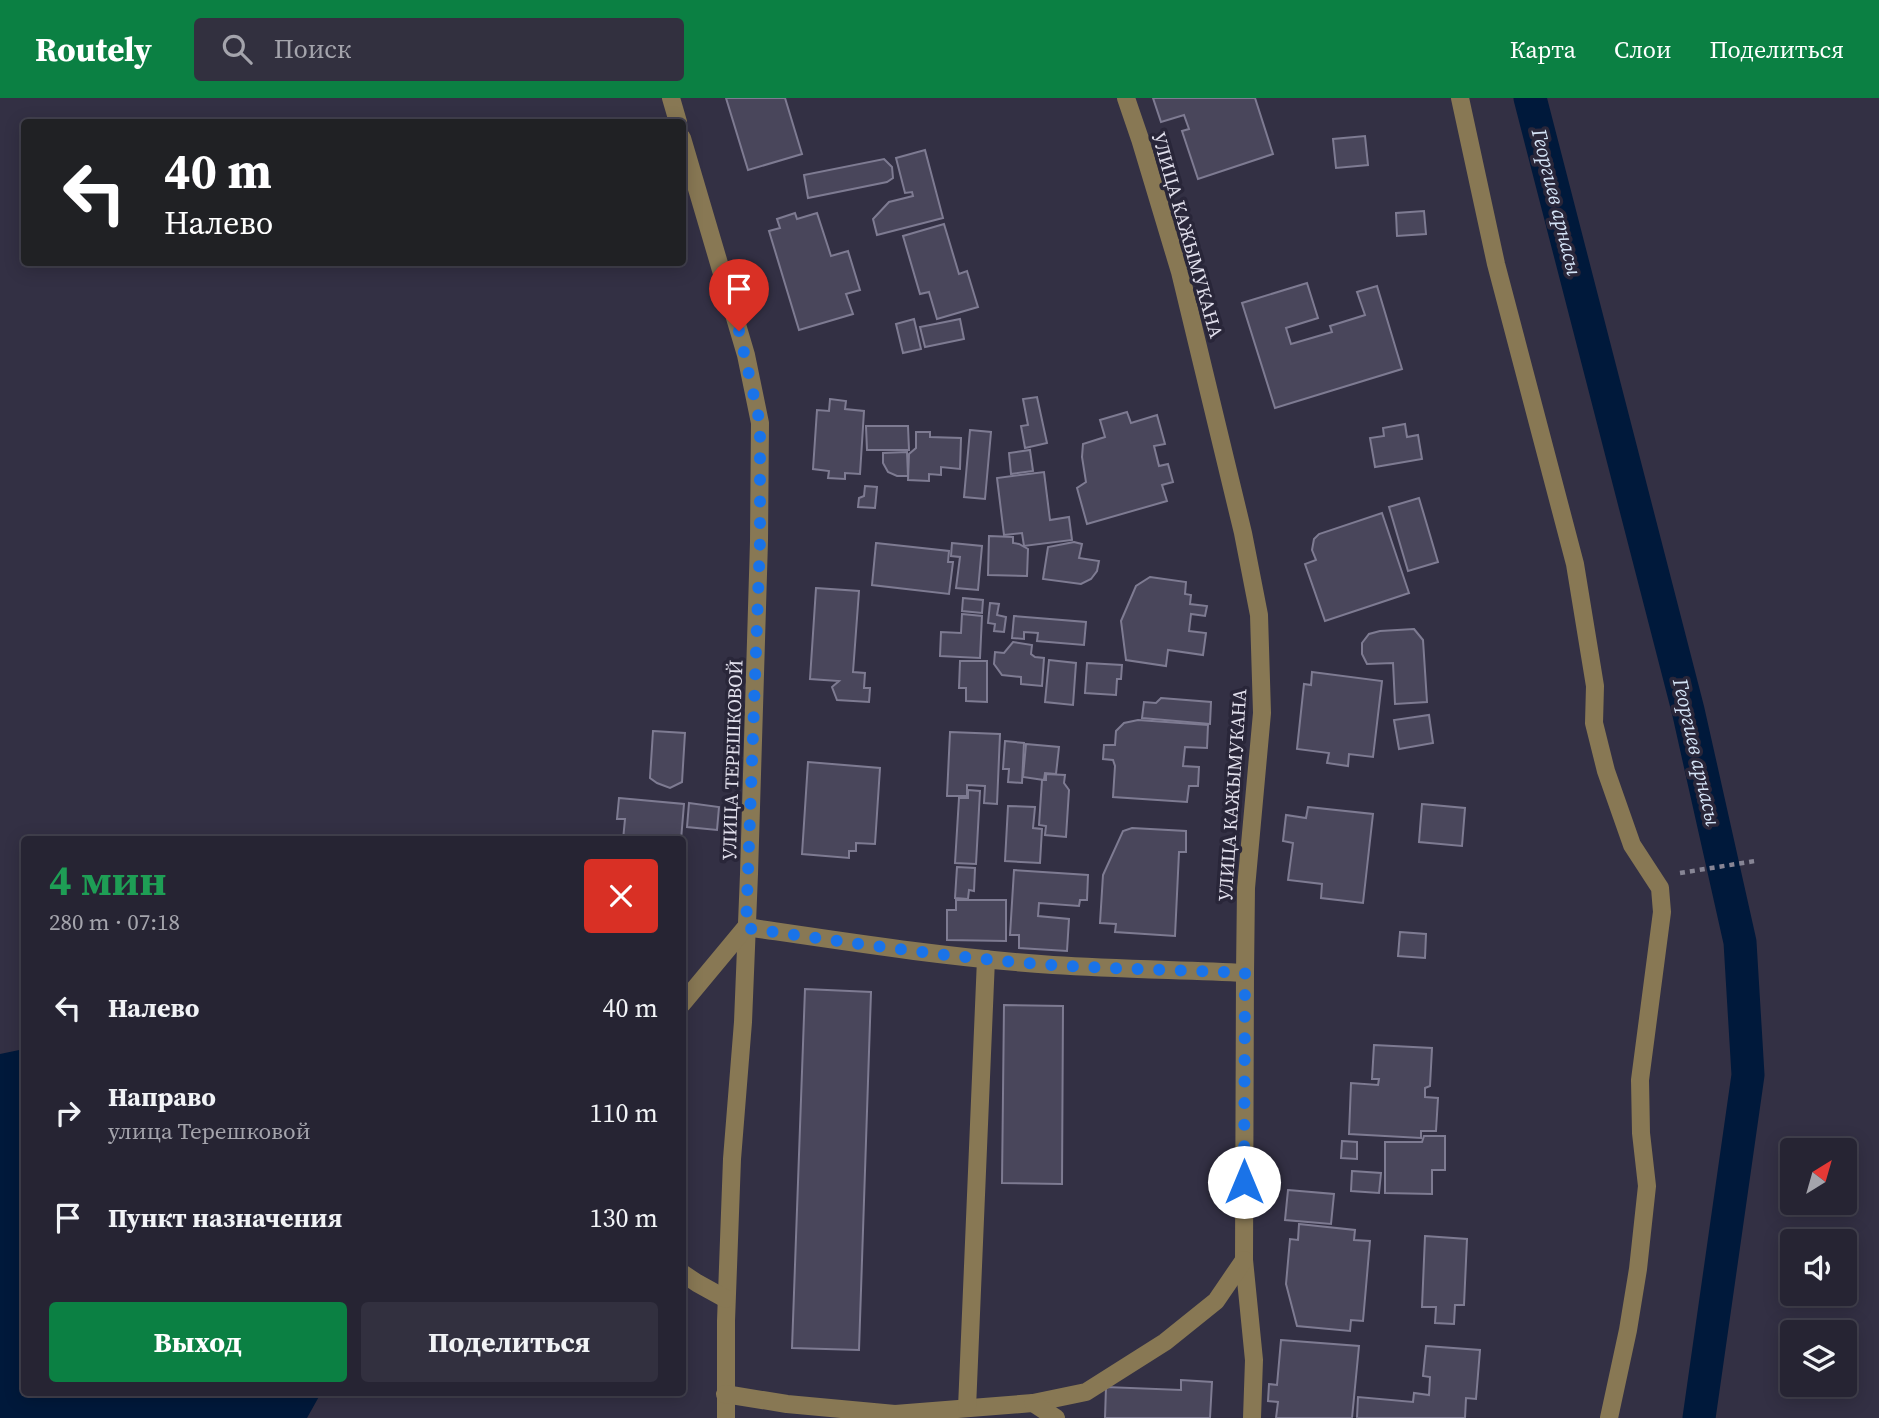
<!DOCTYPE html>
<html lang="ru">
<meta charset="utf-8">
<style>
body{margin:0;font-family:"Source Serif 4",serif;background:#32303f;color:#f1f3f6;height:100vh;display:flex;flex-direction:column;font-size:26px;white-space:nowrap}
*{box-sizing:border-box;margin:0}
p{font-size:23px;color:#a4a4ac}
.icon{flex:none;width:38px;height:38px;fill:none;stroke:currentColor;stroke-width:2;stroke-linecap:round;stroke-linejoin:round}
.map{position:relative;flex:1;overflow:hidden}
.sheet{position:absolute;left:21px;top:738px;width:665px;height:560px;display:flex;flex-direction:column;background:#262433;border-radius:7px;box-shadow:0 4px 18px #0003,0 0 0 2px #42414e}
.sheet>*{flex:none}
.top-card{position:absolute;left:21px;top:21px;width:665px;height:147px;border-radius:7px;box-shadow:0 4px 18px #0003,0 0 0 2px #42414e;background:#202124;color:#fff;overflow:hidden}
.needle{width:46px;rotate:37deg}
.fabs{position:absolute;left:1780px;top:1040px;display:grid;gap:14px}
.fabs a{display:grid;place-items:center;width:77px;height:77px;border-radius:7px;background:#262433;box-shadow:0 4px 18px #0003,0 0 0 2px #42414e;font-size:35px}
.pin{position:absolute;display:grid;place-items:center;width:60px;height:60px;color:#fff;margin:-72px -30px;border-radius:50% 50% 50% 0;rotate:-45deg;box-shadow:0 0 7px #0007}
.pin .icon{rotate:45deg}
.me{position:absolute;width:77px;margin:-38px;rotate:0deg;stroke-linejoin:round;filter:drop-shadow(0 0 5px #0008)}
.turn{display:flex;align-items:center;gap:24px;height:147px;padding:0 28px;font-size:32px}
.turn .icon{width:91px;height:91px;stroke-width:2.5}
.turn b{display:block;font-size:49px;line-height:60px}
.round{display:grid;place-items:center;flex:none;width:74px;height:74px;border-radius:7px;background:#32303f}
.overview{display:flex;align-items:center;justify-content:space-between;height:119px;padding:0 28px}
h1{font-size:42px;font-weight:700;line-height:52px;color:#1e9e55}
.action{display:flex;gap:14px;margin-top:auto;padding:14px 28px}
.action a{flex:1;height:80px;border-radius:7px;background:#0b8043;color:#fff;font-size:28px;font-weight:700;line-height:80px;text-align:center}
.action a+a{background:#32303f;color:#f1f3f6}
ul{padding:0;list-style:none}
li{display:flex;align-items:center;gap:21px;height:105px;padding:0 28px}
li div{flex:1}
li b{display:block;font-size:26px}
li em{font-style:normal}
header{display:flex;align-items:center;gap:42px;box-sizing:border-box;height:98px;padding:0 35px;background:#0b8043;color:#fff}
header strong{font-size:33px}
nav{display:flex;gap:38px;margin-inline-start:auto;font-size:24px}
.search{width:490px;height:63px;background:#32303f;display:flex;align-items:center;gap:18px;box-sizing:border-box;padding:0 24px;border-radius:7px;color:#a4a4ac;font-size:26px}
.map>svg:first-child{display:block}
.water{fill:#00193b}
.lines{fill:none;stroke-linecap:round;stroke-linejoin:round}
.canal{stroke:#00193b;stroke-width:33}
.building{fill:#49465b;stroke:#7e7b92;stroke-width:2}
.path{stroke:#878595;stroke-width:4.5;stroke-dasharray:5 5;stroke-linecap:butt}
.minor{stroke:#887854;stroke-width:18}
.route{stroke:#1a73e8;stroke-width:12;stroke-dasharray:0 21.6}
.labels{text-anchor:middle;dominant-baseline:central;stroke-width:7;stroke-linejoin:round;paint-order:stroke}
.street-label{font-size:19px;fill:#e1dfec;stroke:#292639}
.water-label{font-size:21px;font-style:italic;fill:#d6e5f8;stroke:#292639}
</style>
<header>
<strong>Routely</strong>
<div class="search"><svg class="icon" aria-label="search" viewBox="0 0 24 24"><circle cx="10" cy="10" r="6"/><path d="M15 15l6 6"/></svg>Поиск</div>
<nav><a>Карта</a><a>Слои</a><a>Поделиться</a></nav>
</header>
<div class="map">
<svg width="1879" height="1320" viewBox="0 0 1879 1320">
<rect width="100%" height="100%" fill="#333044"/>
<polygon class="water" points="24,951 24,1295 321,1295 307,1320 0,1320 0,956"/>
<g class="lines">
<polyline class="canal" points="1530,0 1688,612 1740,844 1748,977 1699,1320"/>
</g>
<g class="building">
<polygon points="726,0 785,0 802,56 748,72"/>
<polygon points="1153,0 1255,0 1273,56 1198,81 1182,33 1189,31 1184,17 1161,24"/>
<polygon points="1365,38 1368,67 1336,70 1333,41"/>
<polygon points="925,52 943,120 877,137 873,121 889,104 913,98 912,94 905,95 896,60"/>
<polygon points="884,61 892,69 893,80 887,84 808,100 804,77"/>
<polygon points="1424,113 1426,136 1397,138 1396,115"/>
<polygon points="795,115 797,121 817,115 831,158 848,153 860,192 846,196 853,216 799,232 769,133 780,130 777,121"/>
<polygon points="944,126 959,176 967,173 978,209 937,221 929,194 920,196 903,138"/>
<polygon points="1307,185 1318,220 1286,230 1291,246 1332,234 1330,228 1365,217 1357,194 1377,188 1402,271 1275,310 1242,205"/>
<polygon points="914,221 921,251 903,255 896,226"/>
<polygon points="960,221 964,241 925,249 920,229"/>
<polygon points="1037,299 1047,345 1025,350 1021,328 1028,327 1023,301"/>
<polygon points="830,301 846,303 845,311 864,313 860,376 845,375 845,381 828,380 829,373 813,371 817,312 829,313"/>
<polygon points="1127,314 1131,325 1157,317 1165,346 1154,348 1159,368 1168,366 1173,384 1162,387 1167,403 1087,426 1077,390 1086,384 1082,359 1083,346 1105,339 1100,322"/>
<polygon points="1405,326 1407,339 1418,337 1422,361 1375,369 1370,340 1384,338 1383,330"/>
<polygon points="866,328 908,328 909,352 867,352"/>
<polygon points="970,332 991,334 985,401 964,399"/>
<polygon points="916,334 930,334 930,339 961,340 960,371 941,369 941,377 929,376 929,383 908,382 909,356 916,350"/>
<polygon points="1030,352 1033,373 1011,376 1009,355"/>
<polygon points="907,354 908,378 897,378 888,374 883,365 883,355"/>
<polygon points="1044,374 1050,422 1069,419 1072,442 1024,448 1022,435 1004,437 997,380"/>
<polygon points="865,388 877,389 875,410 858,409 859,400 864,398"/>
<polygon points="1419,400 1438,464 1408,473 1389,409"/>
<polygon points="1382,415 1409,495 1325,523 1305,466 1316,462 1312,452 1314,441 1319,436"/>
<polygon points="989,438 1013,439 1013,445 1019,446 1028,451 1027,478 988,477"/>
<polygon points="1074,444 1082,446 1079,460 1099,463 1097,473 1091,481 1081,486 1043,481 1048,449"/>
<polygon points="876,445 949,453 948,464 953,464 949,496 872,487"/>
<polygon points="952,445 982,448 978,492 956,490 960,459 951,458"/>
<polygon points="1150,479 1186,484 1185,496 1191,497 1190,506 1207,508 1205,518 1191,516 1189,533 1206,535 1203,557 1168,552 1166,568 1126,562 1121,523 1136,488"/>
<polygon points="816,490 859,493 853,574 865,575 864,590 870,590 869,604 837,602 832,589 839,583 810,581"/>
<polygon points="963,500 983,502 982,515 962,513"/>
<polygon points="990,505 999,506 997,517 1006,519 1004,534 994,533 995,526 988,525"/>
<polygon points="962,516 982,518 980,560 940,558 941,534 961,535"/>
<polygon points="1014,518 1086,524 1084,547 1037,543 1038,535 1024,534 1024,541 1012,540"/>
<polygon points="1414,531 1423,542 1427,604 1395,606 1393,565 1367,566 1362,556 1362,545 1369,536 1380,533"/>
<polygon points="1013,544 1032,547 1031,556 1035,559 1044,560 1042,588 1021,586 1021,579 1002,577 994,566 995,554 1004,555"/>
<polygon points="1049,562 1076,565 1073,607 1045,604"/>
<polygon points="960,563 987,563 987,604 966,603 966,590 959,590"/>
<polygon points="1087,565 1122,567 1121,581 1117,581 1116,597 1085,595"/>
<polygon points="1312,574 1382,583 1373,659 1349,656 1348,668 1327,665 1329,655 1297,651 1304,586 1311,587"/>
<polygon points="1161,600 1211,604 1210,626 1142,620 1144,604 1156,605"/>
<polygon points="1429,617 1433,645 1399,651 1394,622"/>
<polygon points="1138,622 1208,627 1207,650 1185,649 1183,668 1199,669 1198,688 1189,688 1187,704 1113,699 1115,668 1113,662 1103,661 1104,647 1115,647 1116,633 1124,625"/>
<polygon points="653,633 685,635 682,684 670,690 657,685 650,680"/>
<polygon points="950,634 1000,636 997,706 984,705 985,688 967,687 967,698 947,698"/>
<polygon points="1005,643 1024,645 1022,685 1008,684 1009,671 1003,671"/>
<polygon points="1026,646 1059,649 1056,676 1045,675 1044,682 1023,679"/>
<polygon points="808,664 880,670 875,746 856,745 856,753 849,753 849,760 802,756"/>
<polygon points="1046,676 1065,677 1064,685 1069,692 1066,739 1045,737 1046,728 1039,727 1042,682 1046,682"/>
<polygon points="968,692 980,693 976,766 955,765 959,700 968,700"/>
<polygon points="619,700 684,706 681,742 623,742 625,721 617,721"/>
<polygon points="689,705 719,709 717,732 687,729"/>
<polygon points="1422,706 1465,710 1462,748 1419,744"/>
<polygon points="1008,708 1035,709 1033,730 1042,731 1040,765 1005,763"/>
<polygon points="1308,709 1373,716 1363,805 1321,800 1322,786 1288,782 1293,745 1283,743 1286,717 1306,720"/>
<polygon points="1132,730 1186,733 1186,754 1179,754 1175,838 1115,834 1116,826 1100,825 1103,777 1123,733"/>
<polygon points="957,769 975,770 974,793 969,792 968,801 955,800"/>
<polygon points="1014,772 1088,777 1087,802 1080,802 1079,808 1039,805 1038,818 1069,821 1067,853 1019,850 1019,837 1010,837"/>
<polygon points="956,802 1006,802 1006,843 947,842 947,812 956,812"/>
<polygon points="1400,834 1426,836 1425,860 1398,858"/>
<polygon points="805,891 871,894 859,1252 792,1250"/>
<polygon points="1004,907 1063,908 1062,1086 1002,1085"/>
<polygon points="1374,947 1432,950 1430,988 1425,990 1425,999 1438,1000 1436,1033 1421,1033 1421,1040 1349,1036 1351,985 1378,987 1379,981 1372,981"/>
<polygon points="1424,1038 1445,1038 1445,1072 1432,1072 1432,1096 1385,1095 1385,1044 1422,1044"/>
<polygon points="1342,1043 1357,1044 1357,1061 1341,1060"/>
<polygon points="1352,1073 1381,1075 1379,1095 1351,1093"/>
<polygon points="1288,1092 1334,1096 1331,1126 1285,1122"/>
<polygon points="1299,1126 1355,1132 1354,1142 1370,1143 1363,1223 1351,1222 1350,1233 1297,1228 1286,1186 1290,1141 1298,1142"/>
<polygon points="1425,1138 1467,1141 1464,1207 1455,1207 1454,1226 1435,1225 1436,1209 1422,1209"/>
<polygon points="1281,1242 1359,1248 1352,1320 1276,1320 1278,1304 1268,1303 1269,1286 1277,1287"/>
<polygon points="1426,1248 1480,1252 1476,1301 1466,1300 1465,1320 1357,1320 1358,1299 1413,1304 1414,1295 1429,1297 1430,1279 1423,1278"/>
<polygon points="1181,1282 1212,1284 1210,1320 1105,1320 1106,1289 1181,1292"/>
</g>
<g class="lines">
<polyline class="path" points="1680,775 1755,763"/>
<g class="minor">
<polyline points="671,0 678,24"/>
<polyline points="1126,0 1140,41 1180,174 1243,435 1259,517 1262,615 1246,790 1245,875 1244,1162 1254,1262 1252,1320"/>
<polyline points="1460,0 1496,166 1575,466 1595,588 1594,625 1606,673 1632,747 1660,790 1662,814 1640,982 1641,1035 1647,1088 1638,1171 1628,1232 1609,1320"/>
<polyline points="682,40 746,257 760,325 759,443 749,776 743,924 732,1061 726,1223 726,1320"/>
<path d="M682 906 746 829C848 844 950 860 1053 867 1117 871 1181 872 1245 875"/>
<polyline points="682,1175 697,1185 726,1201"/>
<polyline points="725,1296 787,1306 895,1316 1033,1305 1086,1294 1165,1244 1216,1203 1244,1162"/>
<polyline points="1033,1305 1056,1320"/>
<polyline points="967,1310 986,861"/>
</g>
</g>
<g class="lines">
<path class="route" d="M739 233 760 325V443L746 830C848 844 950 860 1053 867 1117 871 1181 872 1245 875L1244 1084"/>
</g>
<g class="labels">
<g class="street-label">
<text transform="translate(1188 137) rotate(74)">УЛИЦА КАЖЫМУКАНА</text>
<text transform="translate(732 662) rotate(-88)">УЛИЦА ТЕРЕШКОВОЙ</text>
<text transform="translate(1232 697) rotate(-86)">УЛИЦА КАЖЫМУКАНА</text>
</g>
<g class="water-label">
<text transform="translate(1557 104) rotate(76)">Георгиев арнасы</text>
<text transform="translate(1697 654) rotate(77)">Георгиев арнасы</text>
</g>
</g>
</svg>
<div class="fabs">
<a><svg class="needle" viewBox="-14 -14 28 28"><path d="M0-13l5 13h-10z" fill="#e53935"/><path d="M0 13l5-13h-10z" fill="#a4a4ac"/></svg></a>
<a><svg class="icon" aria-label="sound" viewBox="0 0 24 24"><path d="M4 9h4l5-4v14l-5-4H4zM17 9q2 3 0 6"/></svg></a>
<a><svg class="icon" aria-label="layers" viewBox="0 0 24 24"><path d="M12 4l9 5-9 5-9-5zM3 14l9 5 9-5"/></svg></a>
</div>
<div class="pin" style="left:739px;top:233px;background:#d93025"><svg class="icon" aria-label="arrive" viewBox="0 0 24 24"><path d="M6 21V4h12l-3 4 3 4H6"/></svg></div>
<svg class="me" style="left:1244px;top:1084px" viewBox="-20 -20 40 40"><circle r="19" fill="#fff"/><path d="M0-13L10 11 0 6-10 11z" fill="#1a73e8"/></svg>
<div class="top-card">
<div class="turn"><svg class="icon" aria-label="left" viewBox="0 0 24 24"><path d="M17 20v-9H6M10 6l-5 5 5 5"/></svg><div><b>40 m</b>Налево</div></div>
</div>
<section class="sheet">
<div class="overview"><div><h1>4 мин</h1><p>280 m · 07:18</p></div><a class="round" style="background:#d93025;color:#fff"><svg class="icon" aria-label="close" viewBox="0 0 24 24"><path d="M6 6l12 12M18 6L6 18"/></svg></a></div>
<ul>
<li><svg class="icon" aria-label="left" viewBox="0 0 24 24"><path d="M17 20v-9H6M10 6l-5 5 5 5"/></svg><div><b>Налево</b></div><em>40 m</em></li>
<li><svg class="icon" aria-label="right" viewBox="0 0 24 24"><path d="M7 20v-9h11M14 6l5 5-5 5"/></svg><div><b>Направо</b><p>улица Терешковой</p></div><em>110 m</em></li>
<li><svg class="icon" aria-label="arrive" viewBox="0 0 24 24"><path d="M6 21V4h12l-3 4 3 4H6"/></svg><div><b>Пункт назначения</b></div><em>130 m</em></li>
</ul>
<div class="action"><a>Выход</a><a>Поделиться</a></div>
</section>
</div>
